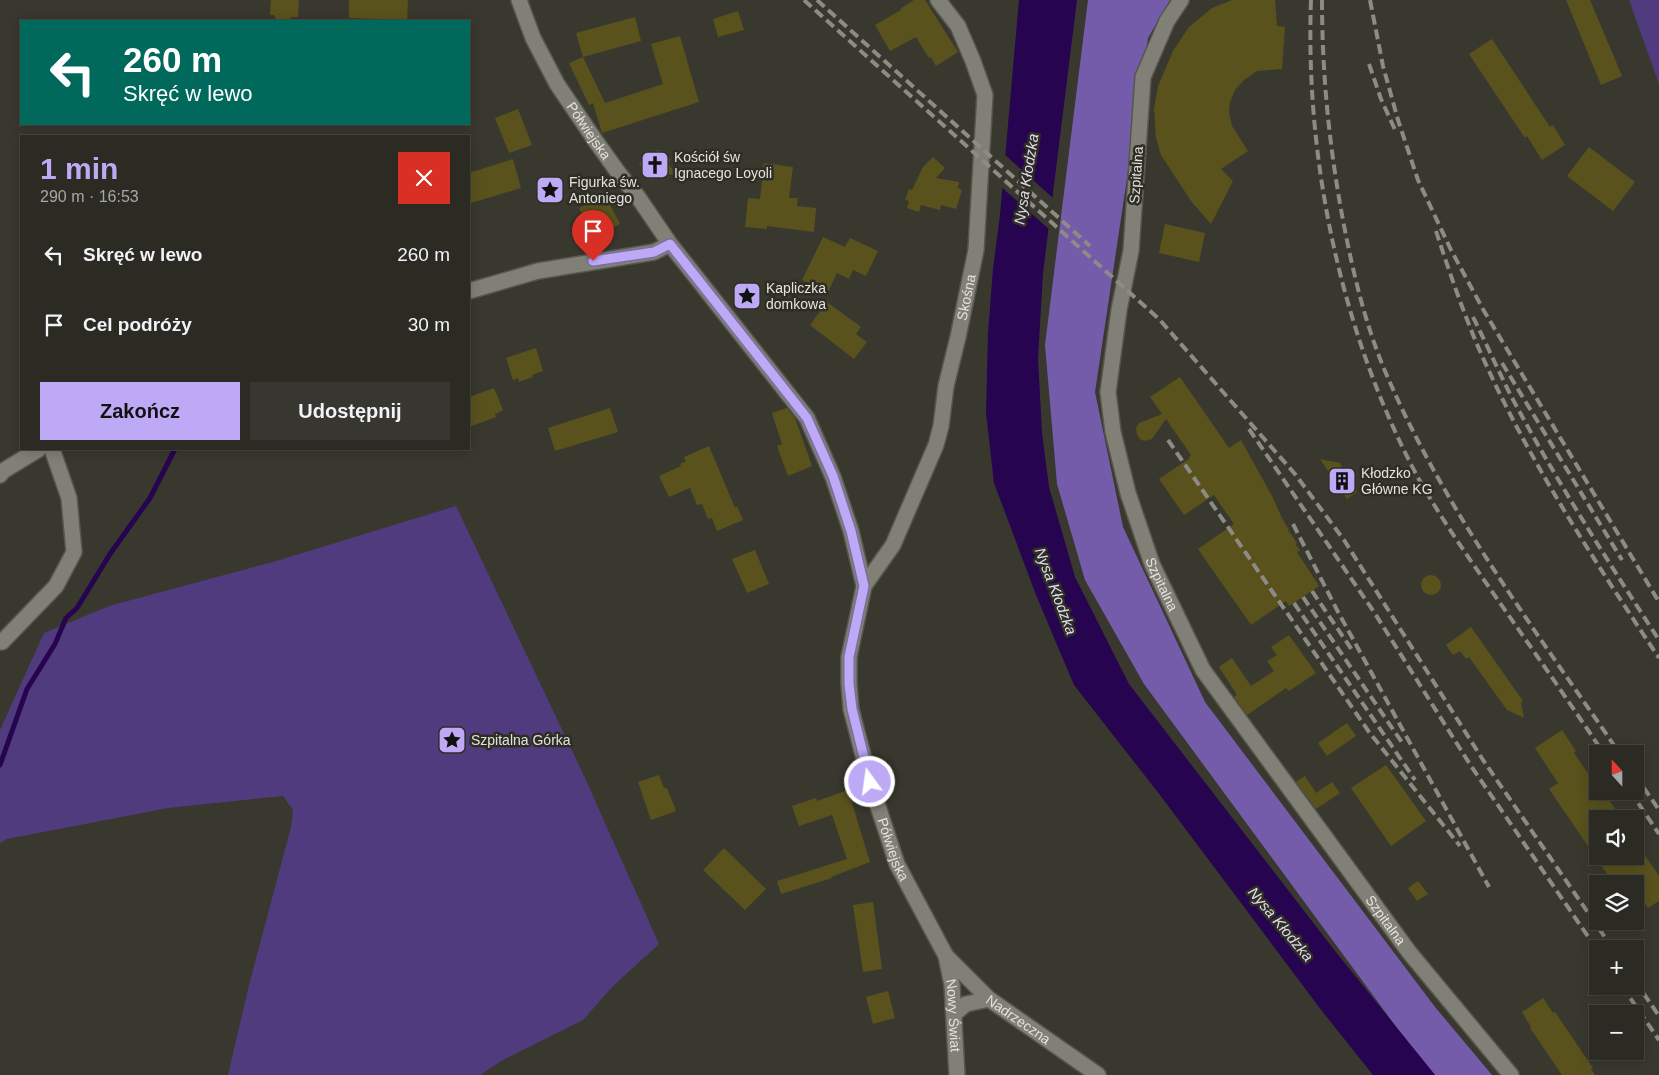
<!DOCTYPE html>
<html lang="pl">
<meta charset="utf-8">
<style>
body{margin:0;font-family:Helvetica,sans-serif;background:#373630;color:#f1f3f6;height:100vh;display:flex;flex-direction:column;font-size:19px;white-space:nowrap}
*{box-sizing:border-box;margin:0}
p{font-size:16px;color:#a6a7a6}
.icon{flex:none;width:28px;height:28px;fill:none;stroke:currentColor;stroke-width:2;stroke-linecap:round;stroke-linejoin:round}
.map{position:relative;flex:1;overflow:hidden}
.details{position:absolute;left:20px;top:135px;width:450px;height:315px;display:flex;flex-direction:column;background:#2b2a23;border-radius:0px;box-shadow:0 2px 12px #0003,0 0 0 1px #474641}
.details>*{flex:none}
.guide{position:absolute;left:20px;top:20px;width:450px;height:105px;border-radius:0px;box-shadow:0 2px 12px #0003,0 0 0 1px #474641;background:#00695c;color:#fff;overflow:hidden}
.needle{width:32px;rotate:339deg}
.controls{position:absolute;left:1589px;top:745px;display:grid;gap:10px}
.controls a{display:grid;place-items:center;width:55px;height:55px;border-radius:0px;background:#2b2a23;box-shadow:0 2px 12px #0003,0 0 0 1px #474641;font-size:25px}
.pin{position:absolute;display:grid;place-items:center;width:42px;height:42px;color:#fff;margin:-51px -21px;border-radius:50% 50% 50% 0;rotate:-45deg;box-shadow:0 0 5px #0007}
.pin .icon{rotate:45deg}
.me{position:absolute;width:55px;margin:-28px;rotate:346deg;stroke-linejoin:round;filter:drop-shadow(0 0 4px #0008)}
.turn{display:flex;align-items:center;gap:18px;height:105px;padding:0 20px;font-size:22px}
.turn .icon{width:65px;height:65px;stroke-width:2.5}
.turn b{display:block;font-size:35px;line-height:42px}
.round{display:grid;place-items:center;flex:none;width:52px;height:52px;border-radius:0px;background:#373630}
.headline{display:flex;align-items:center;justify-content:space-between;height:85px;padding:0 20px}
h1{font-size:30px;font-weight:700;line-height:38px;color:#bda9f5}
.primary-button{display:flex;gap:10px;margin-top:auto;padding:10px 20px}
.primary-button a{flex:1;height:58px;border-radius:0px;background:#bda9f5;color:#111;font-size:20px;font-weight:700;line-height:58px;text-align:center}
.primary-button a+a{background:#373630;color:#f1f3f6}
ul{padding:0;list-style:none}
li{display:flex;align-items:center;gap:15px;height:70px;padding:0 20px}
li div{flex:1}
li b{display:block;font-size:19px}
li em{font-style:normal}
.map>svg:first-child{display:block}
.green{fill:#513b7f}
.forest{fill:#745cab}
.water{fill:#26044f}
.pier{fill:#39382f}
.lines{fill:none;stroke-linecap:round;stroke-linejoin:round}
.stream{stroke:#26044f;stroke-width:5}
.building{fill:#59521d}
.minor-casing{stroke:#57564e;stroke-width:18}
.minor{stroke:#818076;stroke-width:15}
.rail{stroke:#8c8b84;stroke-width:4;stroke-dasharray:10 5;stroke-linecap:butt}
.route-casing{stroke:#7b6e9f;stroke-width:12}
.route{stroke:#bda9f5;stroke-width:9}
.labels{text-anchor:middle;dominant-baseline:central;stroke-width:5;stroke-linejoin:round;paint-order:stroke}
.street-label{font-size:14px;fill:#e3e2dd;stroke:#2f2e25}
.poi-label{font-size:14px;fill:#e3e2dd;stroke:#2f2e25;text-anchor:start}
.water-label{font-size:15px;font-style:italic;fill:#e1dcf2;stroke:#2f2e25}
</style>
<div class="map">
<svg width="1659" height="1075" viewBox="0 0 1659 1075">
<rect width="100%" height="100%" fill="#39382f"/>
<g class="green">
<polygon points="1629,0 1659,0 1659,84"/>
<polygon points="456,506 584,776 659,944 613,986 583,1020 501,1061 480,1075 228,1075 249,985 291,827 293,810 283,796 168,808 7,839 0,843 0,730 44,633 109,606 273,562"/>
</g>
<polygon class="forest" points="1088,0 1170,0 1148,38 1095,392 1123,527 1205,702 1435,1007 1492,1075 1435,1075 1400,1032 1144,684 1085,580 1057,484 1045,345"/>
<polygon class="water" points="1019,0 1077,0 1043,273 1038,358 1042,433 1049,487 1075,577 1129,684 1335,951 1435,1075 1373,1075 1322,1011 1160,795 1074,685 1036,595 994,483 986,413 988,333 993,269 1000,215"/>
<polygon class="pier" points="1003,153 1054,199 1050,230 1000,186"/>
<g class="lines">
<polyline class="stream" points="0,765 27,689 55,644 66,618 77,608 110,554 150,498 175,449"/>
</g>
<g class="building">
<polygon points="271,0 299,0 298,17 291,17 290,21 277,21 274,15 270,15"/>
<polygon points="349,0 408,0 407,20 349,18"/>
<polygon points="914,0 925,0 958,52 936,66 931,57 929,58 916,37 890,51 875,25 901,10 900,9"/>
<polygon points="1232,0 1275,0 1277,26 1285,27 1282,69 1257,71 1244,80 1235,90 1230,102 1229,113 1232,126 1248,151 1221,169 1233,181 1211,224 1191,201 1161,155 1156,138 1154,109 1158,86 1173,51 1189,27 1212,8"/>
<polygon points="1566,0 1590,0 1622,76 1601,85"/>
<polygon points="738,11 744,30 718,37 713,19"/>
<polygon points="635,17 641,41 583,57 576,33"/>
<polygon points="680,36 699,102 602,133 593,103 589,105 569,63 583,57 605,103 663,84 651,44"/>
<polygon points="1492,39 1550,127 1553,125 1565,145 1542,160 1527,136 1525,138 1469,54"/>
<polygon points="518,109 532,145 509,153 495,118"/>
<polygon points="1589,147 1635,182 1613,211 1567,176"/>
<polygon points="658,150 665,152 670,159 669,165 677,174 656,176 651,180 639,164"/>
<polygon points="933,157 945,168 936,178 959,182 958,188 962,190 956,209 941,205 940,210 921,205 919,212 907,208 909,201 905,200 909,189 912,190 923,167"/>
<polygon points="513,159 521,188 471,203 469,195 469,173"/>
<polygon points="764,163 793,167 789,198 798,198 797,206 816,208 814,232 767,226 767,229 745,227 748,198 760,199"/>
<polygon points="603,192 620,224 600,234 597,231 592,234 579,208 585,205 584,202"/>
<polygon points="1165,224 1205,233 1199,262 1159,253"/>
<polygon points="823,237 845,247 850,238 878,251 866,276 853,270 849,279 837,273 828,292 802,280"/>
<polygon points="827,302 861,327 856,334 867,342 854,359 810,325"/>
<polygon points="536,348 543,371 532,375 533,377 519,382 518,378 513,380 506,358"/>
<polygon points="1180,377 1229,448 1241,440 1272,496 1283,520 1289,530 1288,530 1297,543 1295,544 1300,550 1297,552 1319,586 1289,606 1286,601 1251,625 1198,549 1234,524 1214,495 1184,515 1159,479 1190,458 1189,457 1191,455 1166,419 1152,439 1144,441 1140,439 1137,434 1136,428 1139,423 1162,414 1150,397"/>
<polygon points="494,388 503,410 495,414 496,417 469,427 469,397"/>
<polygon points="610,408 618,432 555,451 548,428"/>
<polygon points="787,408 795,418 812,466 788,476 777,446 782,444 772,413"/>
<polygon points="709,446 735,508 737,506 743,520 717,531 712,518 708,519 702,504 697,505 690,488 669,497 659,476 681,466 680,464 686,461 684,457"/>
<polygon points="1320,459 1340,463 1342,467 1342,470 1357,492 1347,499"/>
<polygon points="755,550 769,584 747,593 732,559"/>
<circle cx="1431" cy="585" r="10"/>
<polygon points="1471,627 1523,701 1521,702 1524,718 1507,710 1469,657 1466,659 1460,651 1453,655 1446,645"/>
<polygon points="1289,635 1316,673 1289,691 1286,688 1247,715 1234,697 1237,695 1219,667 1232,658 1251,686 1274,671 1267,661 1277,655 1271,647"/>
<polygon points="1347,723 1356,736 1327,756 1318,743"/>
<polygon points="1562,730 1576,751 1574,753 1598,788 1598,791 1603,791 1622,819 1598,819 1598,856 1635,856 1635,841 1659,876 1659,901 1648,908 1635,889 1635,884 1614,884 1549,789 1558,783 1535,748"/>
<polygon points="1386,765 1426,821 1391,846 1351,788"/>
<polygon points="659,775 664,788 667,788 676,811 651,820 638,782"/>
<polygon points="1305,776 1316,793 1332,782 1340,793 1316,809 1296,782"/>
<polygon points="848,790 870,862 831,877 832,878 781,894 777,881 847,859 832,815 799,826 792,806 816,798 817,801"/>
<polygon points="724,848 766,889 745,910 703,870"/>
<polygon points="1418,881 1428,894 1417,901 1408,888"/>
<polygon points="873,902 882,969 863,972 853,905"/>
<polygon points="888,991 895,1018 873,1024 866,997"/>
<polygon points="1543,998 1553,1013 1555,1012 1593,1068 1591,1069 1595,1075 1562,1075 1530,1028 1531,1027 1522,1012"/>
</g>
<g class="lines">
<defs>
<g id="minor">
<path id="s1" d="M519 0 533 38 557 84 597 143 620 175 638 197 670 244 807 418 833 477 851 531 864 586 849 657V684L851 709 870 782 897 864 946 956 989 999 1098 1075"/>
<path id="s2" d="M1181 0 1167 21 1143 77 1131 251 1119 310 1108 392 1113 432 1128 493 1152 564 1203 670 1409 952 1511 1075"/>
<polyline points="469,291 538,271 654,252 670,244"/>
<polyline points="0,475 3,471 39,449"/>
<path id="s3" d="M864 586 893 545 936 445 941 426 946 386 958 337 976 250 985 95 973 61 958 26 938 0"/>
<polyline points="0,642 2,642 56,586 74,552 69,498 52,449"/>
<path id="s4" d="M946 956 952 985 957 1075"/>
<polyline points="954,1014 966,1004 989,999"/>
</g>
</defs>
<use href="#minor" class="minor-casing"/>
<use href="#minor" class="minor"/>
<g class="rail">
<polyline points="804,0 1159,319 1295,474 1344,540 1483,760 1613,949"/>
<polyline points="817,0 1090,246"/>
<path d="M1311 0C1305 160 1341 332 1416 474 1441 519 1471 561 1500 603 1535 653 1570 703 1604 754"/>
<path d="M1322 0C1322 73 1329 144 1342 215 1352 268 1364 321 1385 371 1444 510 1536 631 1620 754"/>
<polyline points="1370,0 1383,66 1398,120 1418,180 1451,250 1484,311 1659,602"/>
<polyline points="1369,64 1381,99 1396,132"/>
<path d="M1436 231C1448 268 1461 306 1476 342 1524 454 1592 557 1659 658"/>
<path d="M1473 317C1486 343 1498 370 1511 396 1556 480 1607 560 1659 640"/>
<polyline points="1502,363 1622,560"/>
<polyline points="1249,429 1374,612 1471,766 1598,951"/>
<polyline points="1168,440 1369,732 1460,846"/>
<polyline points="1293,524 1337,610 1489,887"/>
<polyline points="1312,591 1352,650"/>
<polyline points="1303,597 1403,744"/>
<polyline points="1294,603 1415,780"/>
<polyline points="1635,775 1659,810"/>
<polyline points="1630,791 1659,834"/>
<polyline points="1635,981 1659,1016"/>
<polyline points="1622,986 1659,1040"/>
</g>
</g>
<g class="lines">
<defs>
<polyline id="route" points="593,261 654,252 670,244 807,418 833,476 851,531 864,586 849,657 849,684 852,709 870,782"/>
</defs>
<use href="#route" class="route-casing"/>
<use href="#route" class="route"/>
</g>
<defs>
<symbol id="church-square" viewBox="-11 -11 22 22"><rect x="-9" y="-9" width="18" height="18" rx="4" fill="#bda9f5" stroke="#2f2e25"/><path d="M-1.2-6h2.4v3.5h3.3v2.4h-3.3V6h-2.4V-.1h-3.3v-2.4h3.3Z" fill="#111"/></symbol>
<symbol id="sight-square" viewBox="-11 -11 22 22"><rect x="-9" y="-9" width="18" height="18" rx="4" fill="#bda9f5" stroke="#2f2e25"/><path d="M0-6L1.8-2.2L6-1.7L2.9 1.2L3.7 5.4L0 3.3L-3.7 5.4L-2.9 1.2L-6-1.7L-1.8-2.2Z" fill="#111"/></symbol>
<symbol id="building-square" viewBox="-11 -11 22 22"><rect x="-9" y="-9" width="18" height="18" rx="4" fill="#bda9f5" stroke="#2f2e25"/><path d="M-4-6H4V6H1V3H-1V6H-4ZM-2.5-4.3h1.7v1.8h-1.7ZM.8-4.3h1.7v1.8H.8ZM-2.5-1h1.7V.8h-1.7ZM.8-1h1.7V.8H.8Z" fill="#111"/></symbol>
</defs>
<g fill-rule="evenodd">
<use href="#church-square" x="639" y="149" width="32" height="32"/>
<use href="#sight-square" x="534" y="174" width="32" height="32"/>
<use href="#sight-square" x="731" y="280" width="32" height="32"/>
<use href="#building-square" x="1326" y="465" width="32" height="32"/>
<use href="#sight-square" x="436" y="724" width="32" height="32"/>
</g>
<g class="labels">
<g class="street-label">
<text stroke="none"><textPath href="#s1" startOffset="149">Półwiejska</textPath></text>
<text transform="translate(1136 175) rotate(-86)">Szpitalna</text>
<text stroke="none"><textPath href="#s3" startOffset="310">Skośna</textPath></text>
<text stroke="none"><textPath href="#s2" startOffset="604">Szpitalna</textPath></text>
<text stroke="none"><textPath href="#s1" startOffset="959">Półwiejska</textPath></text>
<text stroke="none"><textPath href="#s2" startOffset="1009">Szpitalna</textPath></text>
<text stroke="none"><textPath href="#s4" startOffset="60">Nowy Świat</textPath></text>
<text stroke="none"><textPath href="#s1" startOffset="1175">Nadrzeczna</textPath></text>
</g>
<g class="poi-label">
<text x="674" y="157">Kościół św<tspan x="674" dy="16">Ignacego Loyoli</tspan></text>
<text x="569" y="182">Figurka św.<tspan x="569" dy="16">Antoniego</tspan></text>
<text x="766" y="288">Kapliczka<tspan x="766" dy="16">domkowa</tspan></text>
<text x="1361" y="473">Kłodzko<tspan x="1361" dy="16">Główne KG</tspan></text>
<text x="471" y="740">Szpitalna Górka</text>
</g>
<g class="water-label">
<text transform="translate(1026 179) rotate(-81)">Nysa Kłodzka</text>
<text transform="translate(1056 591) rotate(69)">Nysa Kłodzka</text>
<text transform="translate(1281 924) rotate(50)">Nysa Kłodzka</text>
</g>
</g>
</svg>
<div class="controls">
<a><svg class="needle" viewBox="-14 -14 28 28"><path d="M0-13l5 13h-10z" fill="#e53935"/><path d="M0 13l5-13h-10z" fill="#a6a7a6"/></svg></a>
<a><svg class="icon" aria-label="sound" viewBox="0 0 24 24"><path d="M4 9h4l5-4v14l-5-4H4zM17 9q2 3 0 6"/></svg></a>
<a><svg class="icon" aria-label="layers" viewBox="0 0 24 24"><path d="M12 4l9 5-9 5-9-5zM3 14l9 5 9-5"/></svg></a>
<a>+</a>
<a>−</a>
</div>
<div class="pin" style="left:593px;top:261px;background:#d93025"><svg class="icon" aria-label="arrive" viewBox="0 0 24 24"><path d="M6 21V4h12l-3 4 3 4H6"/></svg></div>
<svg class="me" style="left:870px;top:782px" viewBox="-20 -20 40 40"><circle r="17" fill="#bda9f5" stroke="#fff" stroke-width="3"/><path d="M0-11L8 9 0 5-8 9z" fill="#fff"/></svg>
<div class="guide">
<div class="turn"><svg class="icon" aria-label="left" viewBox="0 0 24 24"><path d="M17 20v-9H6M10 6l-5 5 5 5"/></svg><div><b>260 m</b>Skręć w lewo</div></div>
</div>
<section class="details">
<div class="headline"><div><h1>1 min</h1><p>290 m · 16:53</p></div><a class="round" style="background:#d93025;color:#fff"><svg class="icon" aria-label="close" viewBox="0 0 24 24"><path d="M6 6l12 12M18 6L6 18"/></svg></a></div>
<ul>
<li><svg class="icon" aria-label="left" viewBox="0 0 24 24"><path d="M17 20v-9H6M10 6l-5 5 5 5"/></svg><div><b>Skręć w lewo</b></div><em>260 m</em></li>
<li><svg class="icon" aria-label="arrive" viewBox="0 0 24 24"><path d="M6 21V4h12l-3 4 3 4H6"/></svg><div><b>Cel podróży</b></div><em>30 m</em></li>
</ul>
<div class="primary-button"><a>Zakończ</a><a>Udostępnij</a></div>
</section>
</div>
